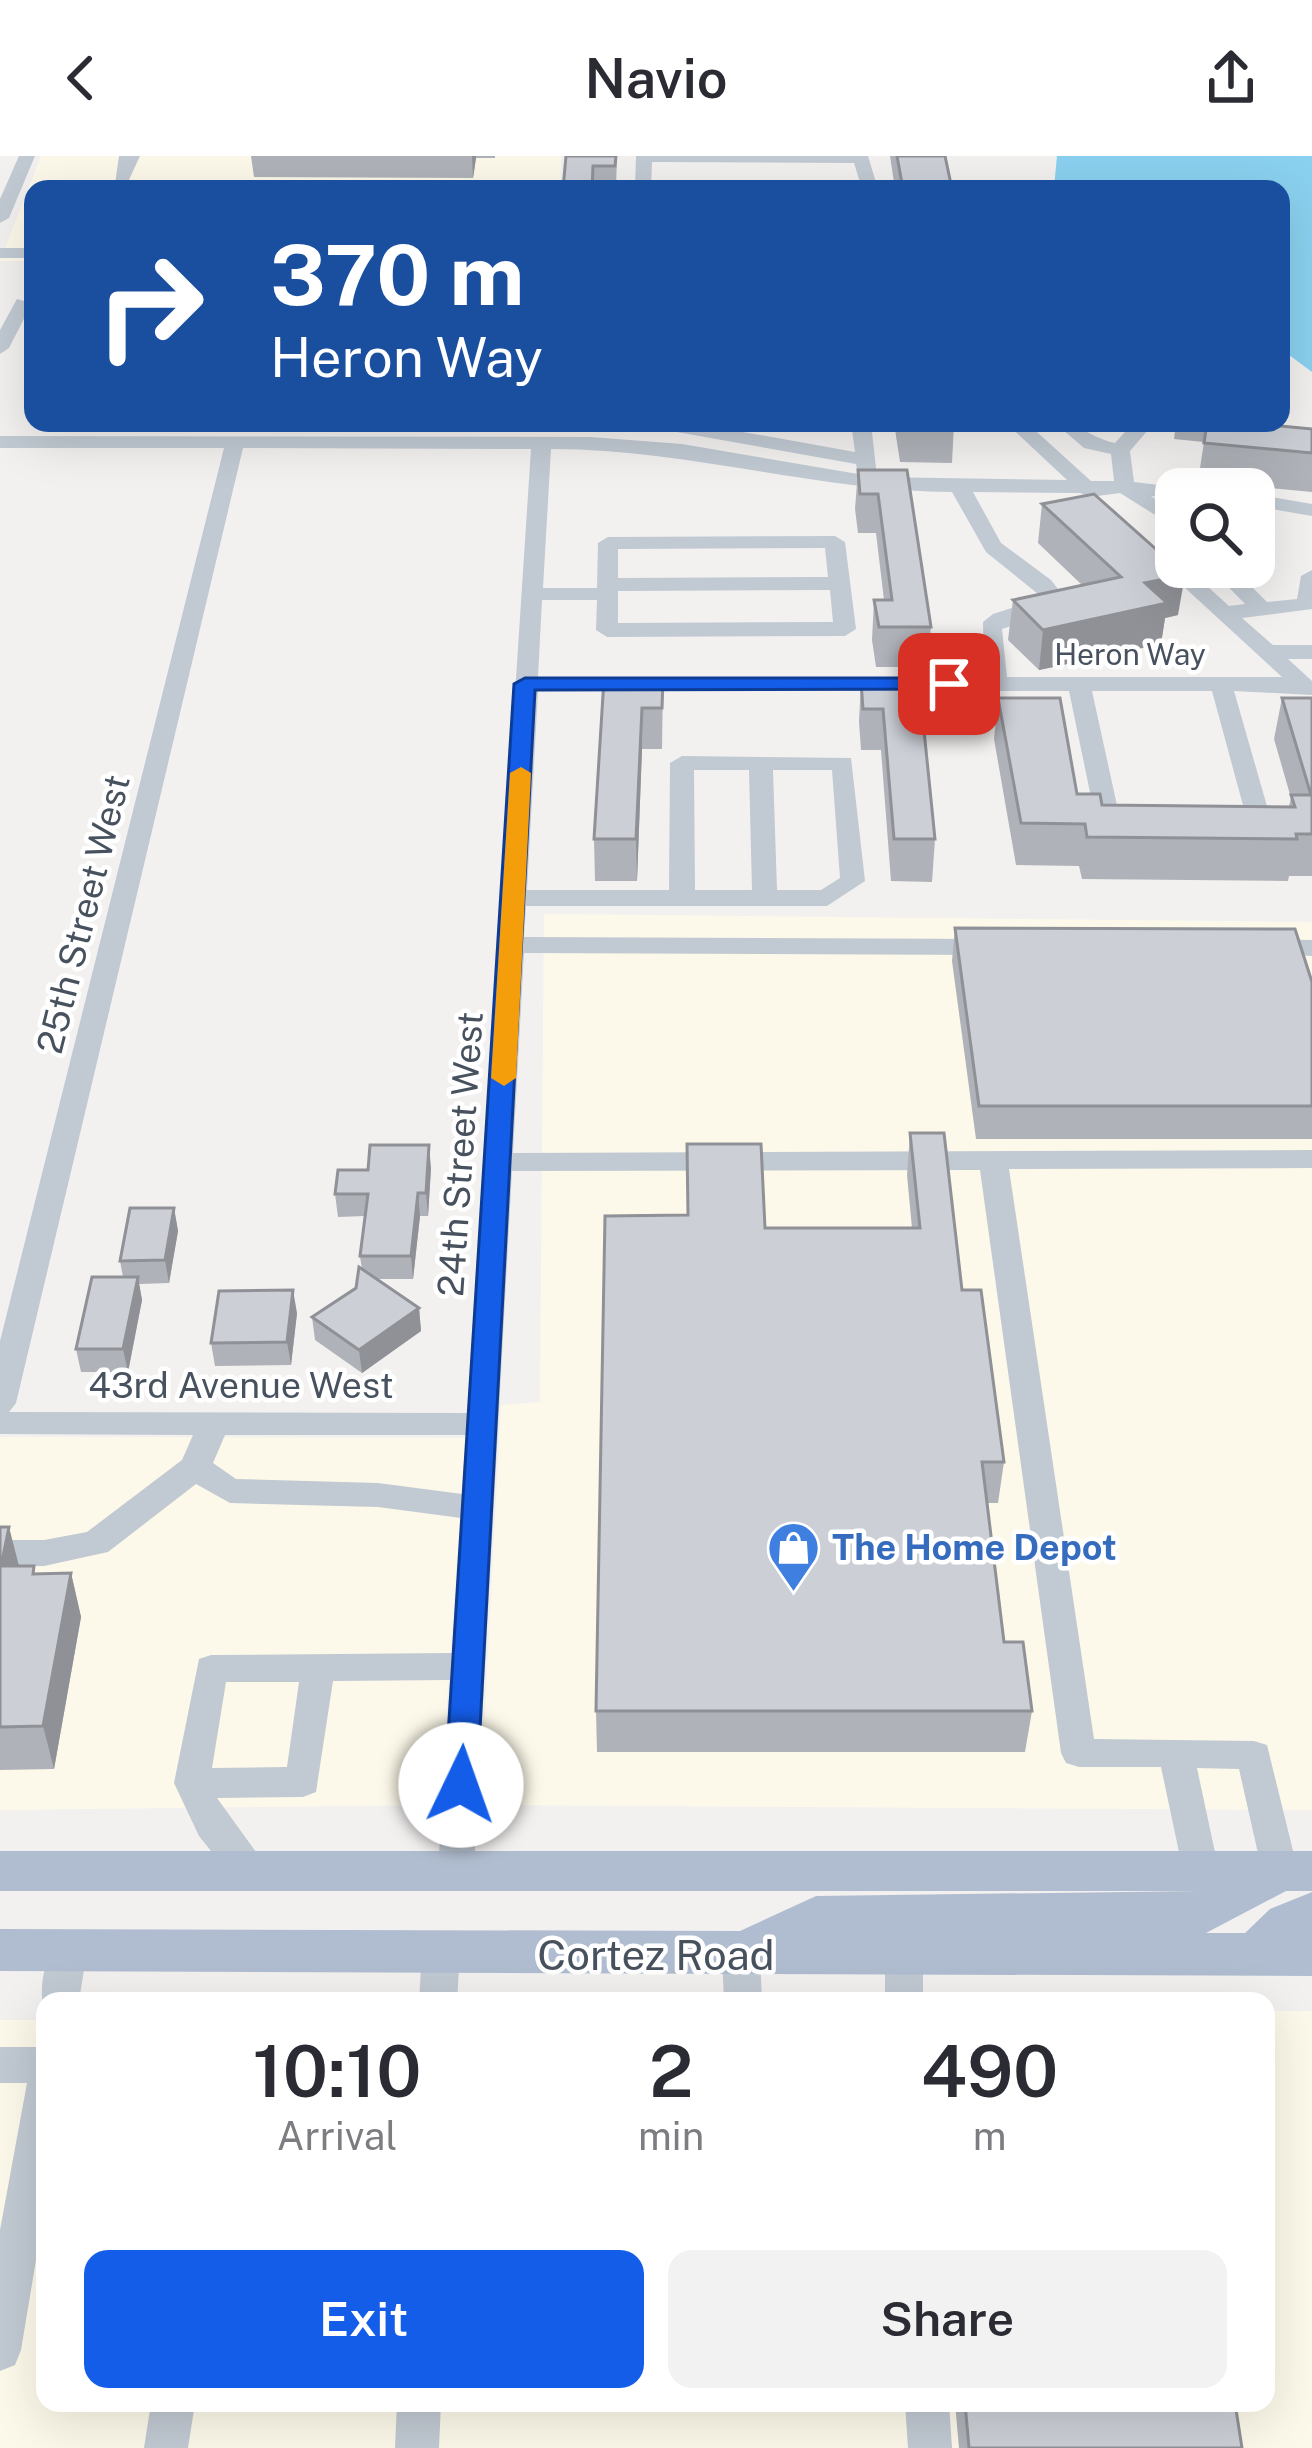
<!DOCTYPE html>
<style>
body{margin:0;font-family:"Public Sans",sans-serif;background:#f2f2f3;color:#2b2b33;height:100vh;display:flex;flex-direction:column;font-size:45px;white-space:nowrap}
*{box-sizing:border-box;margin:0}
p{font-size:39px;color:#7c7c81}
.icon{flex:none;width:66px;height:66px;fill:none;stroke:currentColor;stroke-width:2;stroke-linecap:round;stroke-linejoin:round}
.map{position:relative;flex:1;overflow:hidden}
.details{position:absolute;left:36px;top:1836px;width:1239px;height:420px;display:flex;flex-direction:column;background:#fff;border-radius:24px;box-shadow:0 12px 48px #0002}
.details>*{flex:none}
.guide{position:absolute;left:24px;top:24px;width:1266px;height:252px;border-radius:24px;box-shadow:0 12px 48px #0002;background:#1a4fa0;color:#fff;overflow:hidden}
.fabs{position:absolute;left:1155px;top:312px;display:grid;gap:24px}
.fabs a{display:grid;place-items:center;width:120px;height:120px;border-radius:24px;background:#fff;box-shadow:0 12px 48px #0002;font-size:60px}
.pin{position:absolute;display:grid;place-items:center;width:102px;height:102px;color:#fff;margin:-51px;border-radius:24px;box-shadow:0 6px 18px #0006}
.me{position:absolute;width:132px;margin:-66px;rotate:3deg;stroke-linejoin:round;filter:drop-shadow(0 0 9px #0008)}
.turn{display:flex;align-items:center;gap:42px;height:252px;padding:0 48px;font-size:54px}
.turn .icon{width:156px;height:156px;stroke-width:2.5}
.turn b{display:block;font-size:84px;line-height:102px}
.eta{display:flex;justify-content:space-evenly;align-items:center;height:204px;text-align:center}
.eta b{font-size:72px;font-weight:600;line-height:84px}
.primary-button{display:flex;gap:24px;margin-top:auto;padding:24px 48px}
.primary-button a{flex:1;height:138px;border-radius:24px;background:#145de9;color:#fff;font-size:48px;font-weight:600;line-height:138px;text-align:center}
.primary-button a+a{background:#f2f2f3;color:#2b2b33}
header{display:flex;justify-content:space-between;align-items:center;height:156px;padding:0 48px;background:#fff;font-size:54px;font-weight:600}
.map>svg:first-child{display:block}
.commercial{fill:#fdf9ea}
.water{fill:#8ad1ef}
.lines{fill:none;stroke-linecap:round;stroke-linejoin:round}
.minor{fill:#c1c9d2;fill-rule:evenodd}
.major{fill:#b0bdd0;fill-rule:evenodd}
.wall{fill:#afb2b8}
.shaded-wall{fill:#8f9196}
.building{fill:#cccfd6;stroke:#8f9196;stroke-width:3}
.route{fill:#145de9;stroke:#0d3c97;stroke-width:3}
.slow{fill:#f59e0b}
.labels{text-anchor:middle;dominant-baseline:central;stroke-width:9;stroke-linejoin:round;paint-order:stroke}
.far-street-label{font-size:30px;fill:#48525f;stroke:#fff}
.street-label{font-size:36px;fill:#48525f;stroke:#fff}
.shop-label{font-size:36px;font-weight:bold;fill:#366cbe;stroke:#fff;text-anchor:start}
.near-street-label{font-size:42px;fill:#48525f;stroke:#fff}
</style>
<header><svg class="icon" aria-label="back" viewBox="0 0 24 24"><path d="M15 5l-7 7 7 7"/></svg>Navio<svg class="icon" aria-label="share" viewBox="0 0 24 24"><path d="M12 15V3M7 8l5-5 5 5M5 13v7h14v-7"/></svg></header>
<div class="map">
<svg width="1312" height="2292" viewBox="0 0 1312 2292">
<rect width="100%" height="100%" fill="#f3f1f0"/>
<g class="commercial">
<polygon points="41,0 561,0 560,33 277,33 259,27 224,33 33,33 33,105 0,105"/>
<polygon points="544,758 1312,766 1312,1654 480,1649 501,1249 540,1246"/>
<polygon points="0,1281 465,1282 440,1649 0,1654"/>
<polygon points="1266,1855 1312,1855 1312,2292 0,2292 0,1864 45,1864 45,2247 1266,2247"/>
</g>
<polygon class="water" points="1057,0 1312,0 1312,216 1281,193 1281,33 1058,33 1054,31"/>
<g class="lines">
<g class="minor">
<polygon points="19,0 35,0 9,62 0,67 0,43"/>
<polygon points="140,0 127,28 115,28 119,0"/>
<polygon points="636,0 868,0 878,33 862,33 854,7 652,6 651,33 635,33"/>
<rect x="0" y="92" width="33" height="10"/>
<polygon points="17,143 32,147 9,192 0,198 0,174"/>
<path d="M650 267H693L855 296 851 267H871L877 321 1067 324 1006 267H1027L1091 325H1114L1111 298 1084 292 1055 267C1080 267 1091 282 1115 287L1133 267H1154L1130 295 1134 326 1183 332 1176 333V342L1151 340 1176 357V372L1120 337 1090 341 1080 337 973 336 1001 387 1051 424 1065 442 1059 454 1002 473 1007 521H1282L1146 396 1164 392 1176 402V411H1186L1229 450 1245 448 1209 411H1232L1267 446 1297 443 1301 420 1312 414V453L1242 462 1273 489H1312V503H1288L1312 525V539L1234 535 1273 671 1261 678 1236 676 1233 671 1247 664 1212 535H1092L1120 663 1137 670 1125 677 1100 675 1097 670 1069 535H538L527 734H669L670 607 682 600 851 602 865 725 827 750H526L524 781 992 783 1005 791 992 799 524 797 513 997 1312 994V1012L1009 1013 1094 1583 1254 1585 1267 1589 1298 1715 1293 1726 1280 1731 1267 1726 1262 1715 1239 1613 1197 1612 1219 1715 1214 1726 1201 1731 1188 1726 1183 1715 1161 1611H1079L1066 1607 1061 1597 980 1014 512 1015 474 1713 469 1724 456 1729 443 1724 438 1713 450 1524 333 1525 316 1636 303 1641 217 1642 261 1703 266 1714 261 1725 248 1730 235 1725 199 1680 174 1627 199 1503 211 1499 452 1497 461 1362 378 1351 230 1347 196 1328 108 1396 44 1410H0V1384H44L87 1376 182 1304 193 1279 0 1278V1185L224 292H0V280L590 281 682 288 858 318 856 308 660 273ZM243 292 531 293 468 1257 9 1256 16 1247ZM551 293C687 293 817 335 952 336L986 396 1043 442 993 458 983 466 984 521H538L542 444H597L596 474 607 481 845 480 856 473 845 386 835 380 608 381 598 387 597 432H543ZM825 392 828 421 618 422V393ZM830 434 833 466 618 467V435ZM694 614H749L752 734H695ZM773 614H832L840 722 821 734H777ZM225 1279H466L462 1338 378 1327 236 1323 213 1307ZM226 1526H299L287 1611 212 1612Z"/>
<polygon points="1254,338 1312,348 1312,360 1254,350"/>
<polygon points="1262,783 1312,784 1312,800 1253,796 1249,791"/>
<path d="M68 1779 81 1783 87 1795 79 1845H45V1854C37 1835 46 1802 55 1783Z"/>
<polygon points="441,1780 454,1784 460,1796 457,1845 419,1845 422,1796 428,1784"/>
<polygon points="904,1781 917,1785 923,1797 923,1845 885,1845 885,1797 891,1785"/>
<polygon points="741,1782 754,1787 760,1799 762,1845 724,1845 722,1799 728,1787"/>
<polygon points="0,1891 45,1891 45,2050 21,2194 15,2209 0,2215 0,2074 27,1927 0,1927"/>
<polygon points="151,2247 195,2247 188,2292 144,2292"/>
<polygon points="397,2247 441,2247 439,2292 395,2292"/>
<polygon points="905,2247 949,2247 952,2292 908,2292"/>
</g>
<polygon class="major" points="0,1695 1312,1695 1312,1735 1286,1735 1206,1777 1245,1777 1270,1753 1312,1736 1312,1820 0,1815 0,1773 740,1775 816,1740 1198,1735 0,1735"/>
</g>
<g class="wall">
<polygon points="251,0 495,0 495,2 476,2 473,22 254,21"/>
<polygon points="566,0 617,0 616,33 563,33"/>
<polygon points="890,0 945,0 952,33 895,33"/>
<polygon points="894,267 954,267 952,307 900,306"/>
<polygon points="1176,267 1250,267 1312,273 1312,336 1198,325 1204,286 1174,283"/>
<polygon points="858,314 907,314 931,471 927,511 876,511 872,484 874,444 884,444 876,377 858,377 855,353"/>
<polygon points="1042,348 1178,459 1165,462 1161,488 1039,514 1008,484 1013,444 1082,429 1038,387"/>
<polygon points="604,523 663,524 662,593 642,593 637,725 595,725 594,683"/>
<polygon points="861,525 919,525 935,683 932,726 891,725 881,594 861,594 859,566"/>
<polygon points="998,542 1077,638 1102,649 1289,650 1291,642 1274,583 1282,542 1312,542 1312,720 1289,720 1288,725 1082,723 1079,710 1016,709 994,583"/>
<polygon points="955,772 1312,826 1312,983 976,983 952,805"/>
<polygon points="910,977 962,1134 1004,1306 998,1347 987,1347 1004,1486 1032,1555 1025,1596 597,1596 596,1555 687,1059 687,988 765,1072 912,1072 907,1019"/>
<polygon points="431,1012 428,1060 420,1060 413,1123 376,1123 419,1152 421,1175 362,1217 315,1184 312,1161 356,1132 362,1113 360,1100 365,1060 338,1061 335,1038"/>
<polygon points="174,1052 178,1075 169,1127 139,1128 142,1144 128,1216 81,1216 76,1193 123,1121 120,1105"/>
<polygon points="297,1157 291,1209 215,1210 211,1187"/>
<polygon points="0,1371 19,1410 36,1418 71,1417 81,1461 54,1613 0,1614"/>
<polygon points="955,2247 1235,2247 1242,2292 959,2292"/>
</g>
<g class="shaded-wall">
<polygon points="472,0 476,0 476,2 473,22"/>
<polygon points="1185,419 1178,459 1165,462 1161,488 1039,514 1043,474 1145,427"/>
<polygon points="642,552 642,593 637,725 636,683"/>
<polygon points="429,989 431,1012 428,1060 426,1037"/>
<polygon points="418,1037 420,1060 413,1123 411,1100"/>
<polygon points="174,1052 178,1075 169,1127 165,1104"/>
<polygon points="138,1121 142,1144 128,1216 123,1193"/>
<polygon points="293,1134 297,1157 291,1209 287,1186"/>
<polygon points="419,1152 421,1175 362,1217 359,1194"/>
<polygon points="9,1371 20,1414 1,1410"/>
<polygon points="71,1417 81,1461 54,1613 43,1570"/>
</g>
<g class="building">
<polygon points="566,0 616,0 615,10 593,10 592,33 563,33"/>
<polygon points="897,0 945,0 952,33 903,33"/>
<polygon points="1040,29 1077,32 1038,33"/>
<polygon points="902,267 954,267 955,269 902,268"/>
<polygon points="1207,267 1250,267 1312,273 1312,297 1204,287"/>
<polygon points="858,314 907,314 931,471 879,471 874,444 892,444 878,338 860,338"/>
<polygon points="1094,338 1185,419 1145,427 1167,447 1043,474 1013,444 1121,421 1042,348"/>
<polygon points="604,523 663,524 662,552 642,552 636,683 594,683"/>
<polygon points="861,525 919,525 935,683 894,683 883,553 863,553"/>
<polygon points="998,542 1060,542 1077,638 1100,638 1102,649 1295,651 1291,639 1311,639 1282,542 1312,542 1312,678 1296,678 1297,683 1087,681 1085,668 1021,667"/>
<polygon points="955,772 1295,773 1312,826 1312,950 979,950"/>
<polygon points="910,977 944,977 962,1134 981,1134 1004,1306 982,1306 1004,1486 1023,1486 1032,1555 596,1555 605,1060 688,1059 687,988 761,988 765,1072 920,1072"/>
<polygon points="370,989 429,989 426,1037 418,1037 411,1100 360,1100 368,1038 335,1038 338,1014 368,1014"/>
<polygon points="130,1052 174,1052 165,1104 120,1105"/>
<polygon points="359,1111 419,1152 359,1194 312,1161 356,1132"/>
<polygon points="92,1121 138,1121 123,1193 76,1193"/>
<polygon points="293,1134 287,1186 211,1187 219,1135"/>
<polygon points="0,1371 9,1371 1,1410 34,1410 33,1418 71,1417 43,1570 0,1571"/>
<polygon points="965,2247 1235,2247 1242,2292 969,2292"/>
</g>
<polygon class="route" points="949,522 956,524 956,533 535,534 477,1629 473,1638 461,1642 450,1638 445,1629 514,528 525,522"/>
<polygon class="slow" points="521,611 531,617 516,922 504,930 491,922 510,617"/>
<defs>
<symbol id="shop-pin" viewBox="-11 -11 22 30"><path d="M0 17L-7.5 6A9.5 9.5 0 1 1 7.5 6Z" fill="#3f7fe0" stroke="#fff"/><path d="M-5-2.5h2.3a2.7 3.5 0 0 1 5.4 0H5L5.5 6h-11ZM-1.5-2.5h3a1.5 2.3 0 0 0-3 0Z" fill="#fff"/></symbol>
</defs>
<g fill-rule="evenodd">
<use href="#shop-pin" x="764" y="1362" width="59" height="81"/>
</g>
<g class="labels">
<g class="far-street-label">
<text x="1130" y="498">Heron Way</text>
</g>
<g class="street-label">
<text transform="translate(83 758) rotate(-76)">25th Street West</text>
<text transform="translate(460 998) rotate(-86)">24th Street West</text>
<text x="241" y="1229">43rd Avenue West</text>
</g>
<g class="shop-label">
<text x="832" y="1391">The Home Depot</text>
</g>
<g class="near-street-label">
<text x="656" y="1798">Cortez Road</text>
</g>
</g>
</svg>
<div class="fabs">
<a><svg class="icon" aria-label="search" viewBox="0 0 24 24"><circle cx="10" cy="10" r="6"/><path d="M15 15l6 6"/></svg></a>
</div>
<div class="pin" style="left:949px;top:528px;background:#d93025"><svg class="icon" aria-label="arrive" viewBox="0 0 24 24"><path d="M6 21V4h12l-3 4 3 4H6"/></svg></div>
<svg class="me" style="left:461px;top:1629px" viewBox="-20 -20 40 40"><circle r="19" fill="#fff"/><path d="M0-13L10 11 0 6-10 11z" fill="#145de9"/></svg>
<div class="guide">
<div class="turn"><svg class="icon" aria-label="right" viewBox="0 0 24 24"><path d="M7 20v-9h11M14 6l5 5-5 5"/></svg><div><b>370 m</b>Heron Way</div></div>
</div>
<section class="details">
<div class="eta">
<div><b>10:10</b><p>Arrival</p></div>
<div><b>2</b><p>min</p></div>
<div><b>490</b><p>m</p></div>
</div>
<div class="primary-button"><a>Exit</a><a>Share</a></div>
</section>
</div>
